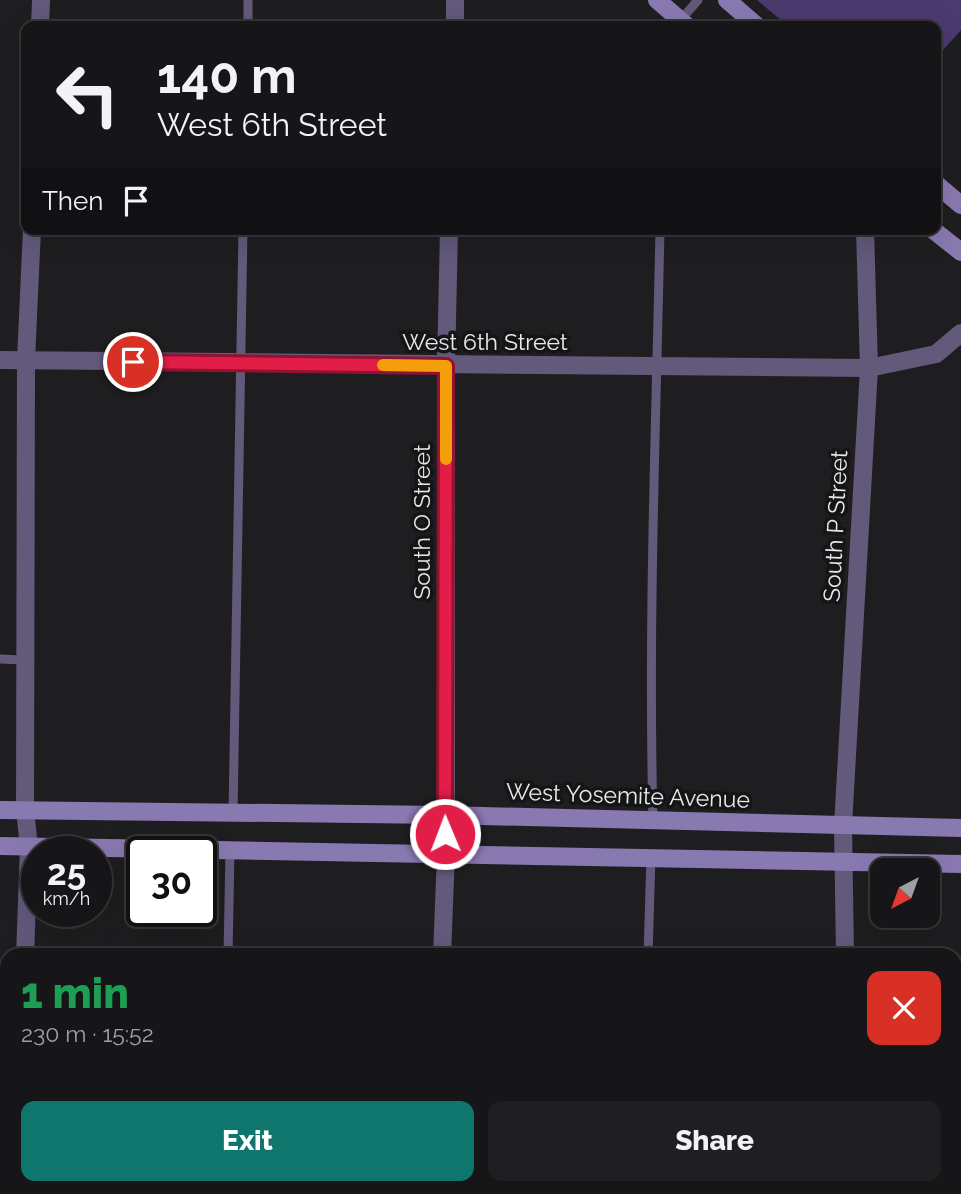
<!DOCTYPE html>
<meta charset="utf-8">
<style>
body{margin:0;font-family:Raleway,sans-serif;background:#1f1f21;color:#f1f3f6;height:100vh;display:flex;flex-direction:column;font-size:26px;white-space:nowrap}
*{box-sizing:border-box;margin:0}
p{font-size:23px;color:#9e9fa2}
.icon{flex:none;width:38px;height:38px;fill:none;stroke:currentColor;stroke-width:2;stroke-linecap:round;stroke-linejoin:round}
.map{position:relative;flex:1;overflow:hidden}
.panel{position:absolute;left:0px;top:948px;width:962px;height:247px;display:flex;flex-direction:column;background:#161618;border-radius:21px 21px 0 0;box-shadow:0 7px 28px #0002,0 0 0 2px #353537}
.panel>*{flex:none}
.top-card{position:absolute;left:21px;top:21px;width:920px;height:214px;border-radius:14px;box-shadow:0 7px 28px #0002,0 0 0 2px #353537;background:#161618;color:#f1f3f6;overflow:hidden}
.needle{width:46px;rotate:221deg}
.fabs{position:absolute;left:870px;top:858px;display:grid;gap:14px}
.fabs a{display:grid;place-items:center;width:70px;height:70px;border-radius:14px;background:#161618;box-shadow:0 7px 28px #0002,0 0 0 2px #353537;font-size:35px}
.speed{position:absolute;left:21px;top:836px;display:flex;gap:14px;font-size:35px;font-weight:700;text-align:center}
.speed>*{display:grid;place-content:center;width:91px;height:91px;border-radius:50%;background:#161618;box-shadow:0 7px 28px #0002,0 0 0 2px #353537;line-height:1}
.speed small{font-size:18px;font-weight:400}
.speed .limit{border:4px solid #111;border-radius:10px;background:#fff;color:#111}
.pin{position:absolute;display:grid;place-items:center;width:60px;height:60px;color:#fff;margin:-30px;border:4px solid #fff;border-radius:50%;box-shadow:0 2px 7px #0007}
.me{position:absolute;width:77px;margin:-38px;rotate:359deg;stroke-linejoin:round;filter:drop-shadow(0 0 5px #0008)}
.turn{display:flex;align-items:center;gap:24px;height:147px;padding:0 21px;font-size:32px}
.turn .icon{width:91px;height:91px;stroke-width:2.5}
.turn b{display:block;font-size:49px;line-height:60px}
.then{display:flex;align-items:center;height:66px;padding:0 21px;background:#0003;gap:14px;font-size:26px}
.round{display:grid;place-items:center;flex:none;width:74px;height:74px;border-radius:14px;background:#1f1f21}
.summary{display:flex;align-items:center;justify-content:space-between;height:119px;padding:0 21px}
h1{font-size:42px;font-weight:800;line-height:52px;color:#1e9e55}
.button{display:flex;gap:14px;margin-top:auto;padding:14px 21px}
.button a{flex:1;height:80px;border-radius:14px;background:#0f766e;color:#fff;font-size:28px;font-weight:800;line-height:80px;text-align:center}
.button a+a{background:#1f1f21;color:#f1f3f6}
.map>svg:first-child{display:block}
.green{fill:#4b3a6e}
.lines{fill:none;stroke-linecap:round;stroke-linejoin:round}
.lane{stroke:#62597b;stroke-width:9}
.street{stroke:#62597b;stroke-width:18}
.secondary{stroke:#8979b1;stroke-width:18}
.route-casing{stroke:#92132f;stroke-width:18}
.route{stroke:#e11d48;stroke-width:12}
.slow{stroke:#f59e0b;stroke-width:12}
.labels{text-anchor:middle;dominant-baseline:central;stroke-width:7;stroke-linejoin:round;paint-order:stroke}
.street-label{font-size:23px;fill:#e9e8ea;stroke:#151517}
</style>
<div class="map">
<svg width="961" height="1194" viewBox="0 0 961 1194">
<rect width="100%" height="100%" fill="#1e1e20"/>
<polygon class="green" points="757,0 961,0 961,30 936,58 936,26 788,26"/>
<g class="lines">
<g class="lane">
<polyline points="679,22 698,0"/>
<polyline points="248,26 248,0"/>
<polyline points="0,659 24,660"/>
<polyline points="233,814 243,229"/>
<path d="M653 820C648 623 656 426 660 229"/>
<polyline points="228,956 230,849"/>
<polyline points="648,956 651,856"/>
<polyline points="224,1194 224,1188"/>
<polyline points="643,1194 644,1188"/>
</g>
<g class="street">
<polyline points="40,26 41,0"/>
<polyline points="455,26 455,0"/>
<polyline points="0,360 869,368 936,354 961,333"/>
<polyline points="25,956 29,847 25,810 26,360 32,229"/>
<polyline points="442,956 446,853 446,366 449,229"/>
<polyline points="845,956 843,826 869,368 865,229"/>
<polyline points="846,1188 846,1194"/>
<polyline points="17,1194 17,1188"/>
<polyline points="432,1194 433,1188"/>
</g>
<g class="secondary">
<polyline points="657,0 687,26"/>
<polyline points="727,0 757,26"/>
<polyline points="936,184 961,205"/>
<polyline points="932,229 961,252"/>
<polyline points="0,810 444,815 961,828"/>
<polyline points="0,846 961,864"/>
</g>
</g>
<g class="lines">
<defs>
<polyline id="route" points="133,362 446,366 445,834"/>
</defs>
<use href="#route" class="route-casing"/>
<use href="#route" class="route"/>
<polyline class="slow" points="383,365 446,366 446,459"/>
</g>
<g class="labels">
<g class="street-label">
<text x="485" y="341">West 6th Street</text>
<text transform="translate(421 522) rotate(-90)">South O Street</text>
<text transform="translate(835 526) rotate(-87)">South P Street</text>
<text transform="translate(628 795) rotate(2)">West Yosemite Avenue</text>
</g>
</g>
</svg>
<div class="fabs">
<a><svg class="needle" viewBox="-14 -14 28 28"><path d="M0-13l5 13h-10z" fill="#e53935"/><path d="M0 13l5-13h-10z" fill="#9e9fa2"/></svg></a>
</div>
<div class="speed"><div>25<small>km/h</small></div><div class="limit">30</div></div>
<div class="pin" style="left:133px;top:362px;background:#d93025"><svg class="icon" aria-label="arrive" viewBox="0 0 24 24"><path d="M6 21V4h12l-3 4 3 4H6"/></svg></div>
<svg class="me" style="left:445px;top:834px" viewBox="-20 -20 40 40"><circle r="17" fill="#e11d48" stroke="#fff" stroke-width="3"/><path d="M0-11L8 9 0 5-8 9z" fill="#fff"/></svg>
<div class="top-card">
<div class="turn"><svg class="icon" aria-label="left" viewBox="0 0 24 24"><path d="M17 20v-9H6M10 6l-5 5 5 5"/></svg><div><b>140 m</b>West 6th Street</div></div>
<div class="then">Then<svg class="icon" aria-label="arrive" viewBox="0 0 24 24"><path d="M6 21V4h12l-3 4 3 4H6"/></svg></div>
</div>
<section class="panel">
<div class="summary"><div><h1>1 min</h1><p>230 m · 15:52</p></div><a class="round" style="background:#d93025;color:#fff"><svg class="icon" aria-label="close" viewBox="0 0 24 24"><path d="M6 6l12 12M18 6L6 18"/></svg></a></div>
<div class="button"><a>Exit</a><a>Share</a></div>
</section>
</div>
